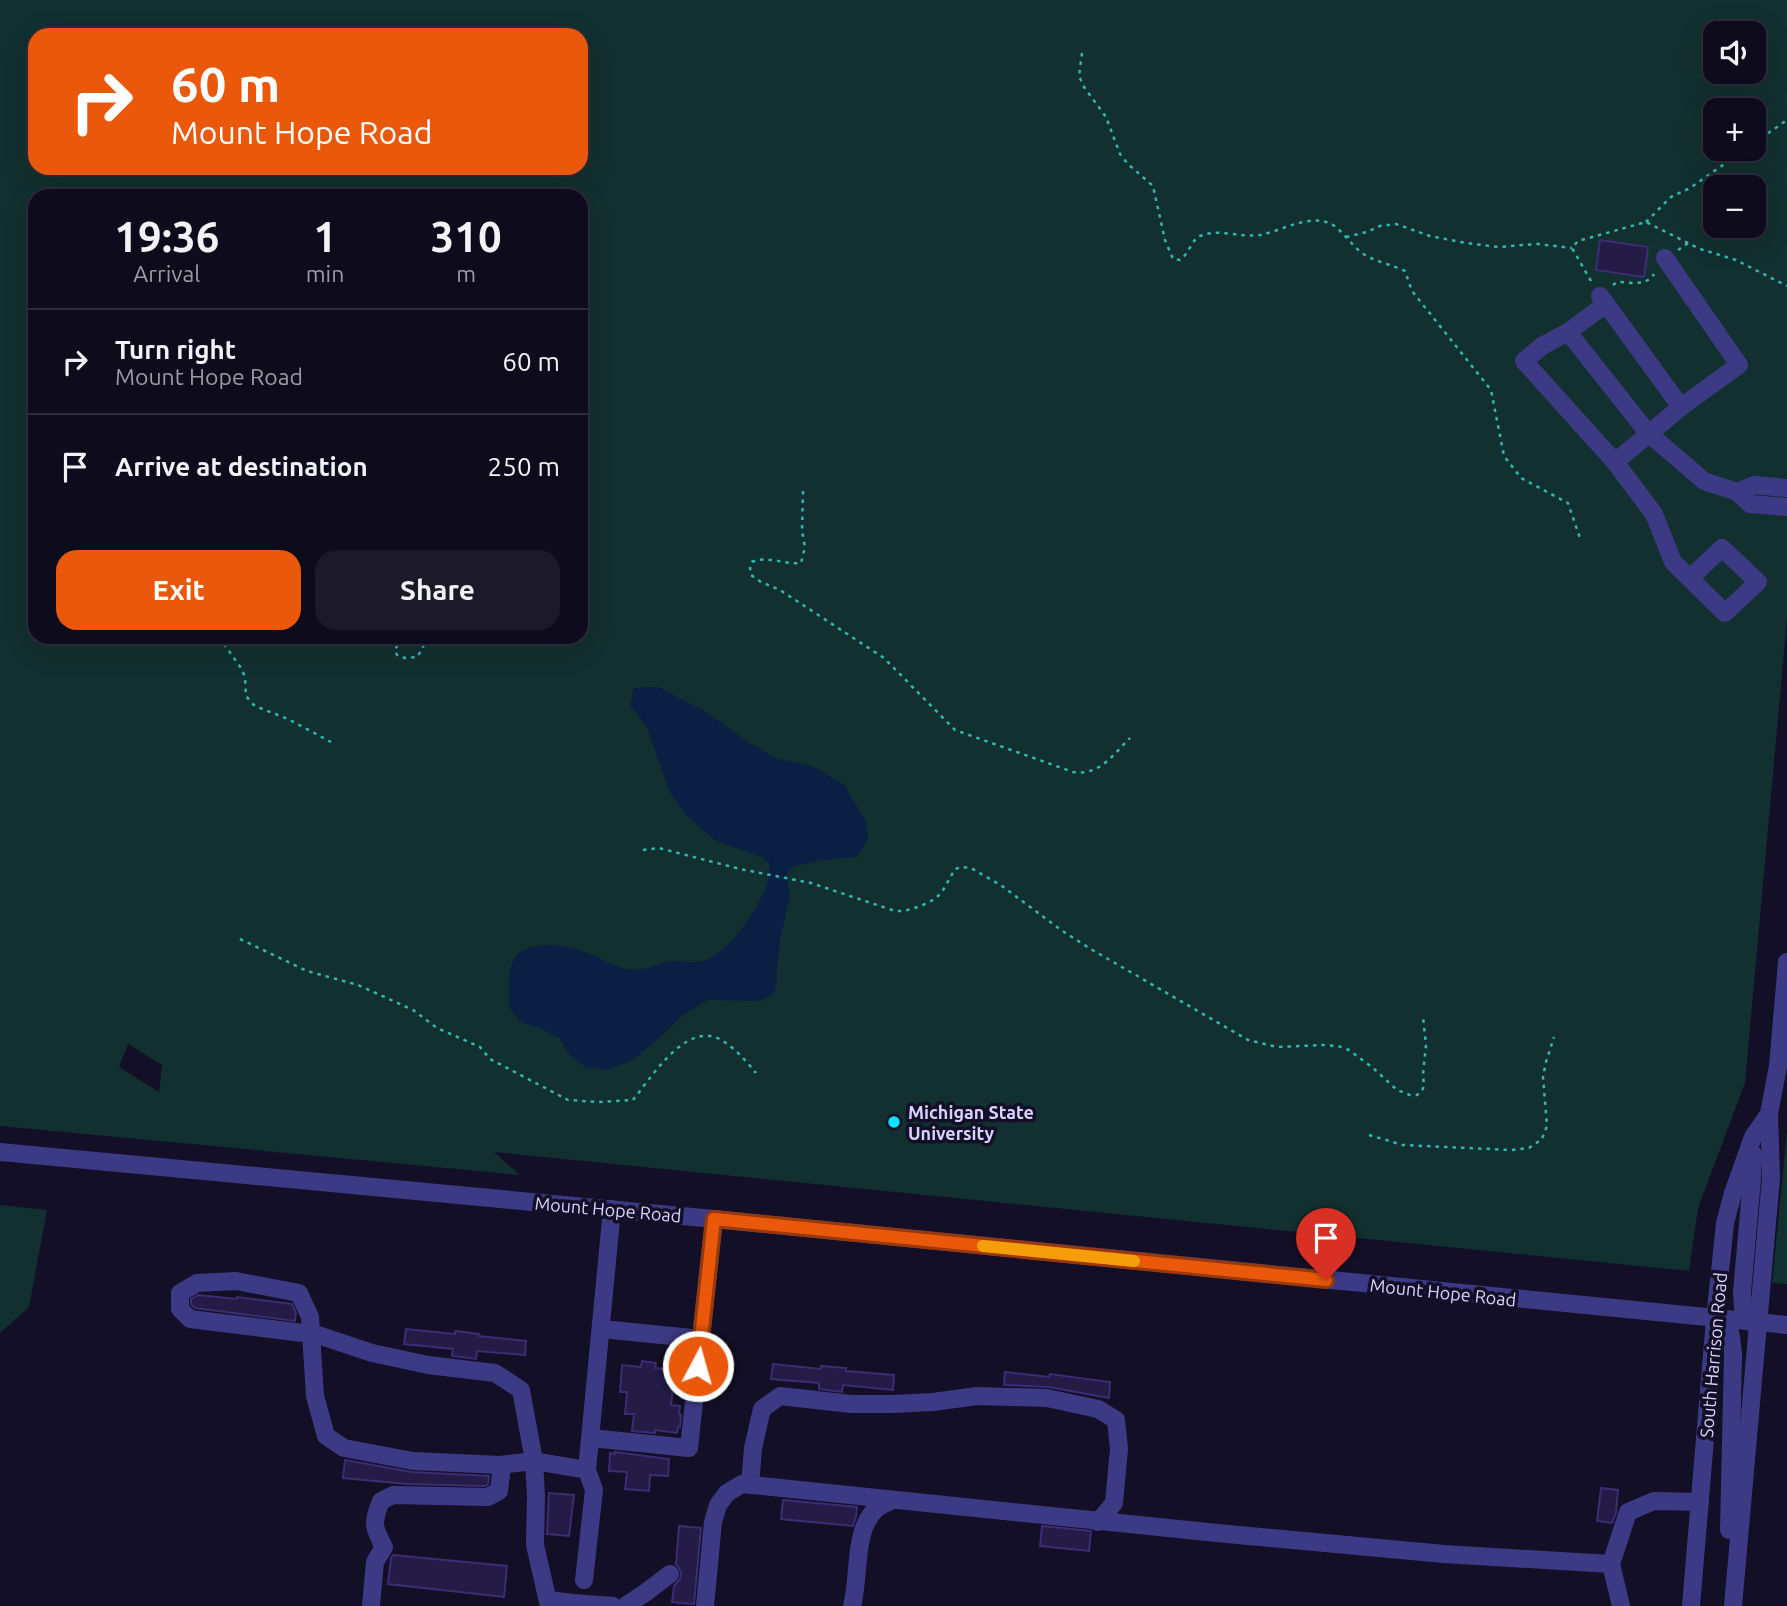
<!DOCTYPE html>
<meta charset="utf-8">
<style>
body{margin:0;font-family:Ubuntu,sans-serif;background:#1c1929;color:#f1f3f6;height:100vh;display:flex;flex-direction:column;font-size:26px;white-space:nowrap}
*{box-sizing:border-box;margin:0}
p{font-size:23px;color:#9b9ba3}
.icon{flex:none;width:38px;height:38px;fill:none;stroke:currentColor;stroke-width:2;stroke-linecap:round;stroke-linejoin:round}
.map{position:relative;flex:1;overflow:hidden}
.drawer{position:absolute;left:28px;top:189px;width:560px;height:455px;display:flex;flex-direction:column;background:#0e0b1c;border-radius:21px;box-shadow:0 7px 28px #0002,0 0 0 2px #2e2b3b}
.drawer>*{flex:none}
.top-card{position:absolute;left:28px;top:28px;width:560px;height:147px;border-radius:21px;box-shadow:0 7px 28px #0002,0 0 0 2px #2e2b3b;background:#ea580c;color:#fff;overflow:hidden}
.controls{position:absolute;left:1703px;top:21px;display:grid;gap:14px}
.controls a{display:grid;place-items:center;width:63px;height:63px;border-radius:14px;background:#0e0b1c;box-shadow:0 7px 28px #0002,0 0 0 2px #2e2b3b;font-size:35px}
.pin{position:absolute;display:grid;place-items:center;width:60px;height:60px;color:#fff;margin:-72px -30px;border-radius:50% 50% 50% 0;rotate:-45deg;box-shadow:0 0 7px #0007}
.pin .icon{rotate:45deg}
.me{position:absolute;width:77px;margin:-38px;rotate:6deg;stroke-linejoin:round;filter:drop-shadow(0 0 5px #0008)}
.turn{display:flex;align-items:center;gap:24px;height:147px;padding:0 28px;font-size:32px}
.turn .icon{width:91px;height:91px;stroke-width:2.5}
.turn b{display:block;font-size:49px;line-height:60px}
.eta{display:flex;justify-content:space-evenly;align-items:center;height:119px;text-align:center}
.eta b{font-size:42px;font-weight:600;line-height:49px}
.cta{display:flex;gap:14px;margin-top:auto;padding:14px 28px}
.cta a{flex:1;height:80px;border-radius:21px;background:#ea580c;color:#fff;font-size:28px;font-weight:600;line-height:80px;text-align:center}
.cta a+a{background:#1c1929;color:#f1f3f6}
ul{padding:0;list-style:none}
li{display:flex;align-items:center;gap:21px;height:105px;padding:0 28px;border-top:2px solid #2e2b3b}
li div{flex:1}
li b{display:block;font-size:26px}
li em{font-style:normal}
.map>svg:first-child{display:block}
.green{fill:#12302f;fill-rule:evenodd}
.water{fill:#0a1f44}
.building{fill:#241b47;stroke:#3b2d73;stroke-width:2}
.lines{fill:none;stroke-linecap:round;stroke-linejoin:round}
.path{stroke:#2fb8b0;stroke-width:2.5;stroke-dasharray:3.5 5;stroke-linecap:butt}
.minor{stroke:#3d3a85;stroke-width:18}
.route-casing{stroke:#983908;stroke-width:18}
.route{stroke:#ea580c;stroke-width:12}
.slow{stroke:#f59e0b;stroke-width:12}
.poi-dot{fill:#00e5ff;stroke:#130f26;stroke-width:2.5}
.labels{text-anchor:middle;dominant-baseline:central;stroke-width:7;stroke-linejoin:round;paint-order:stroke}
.poi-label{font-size:18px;font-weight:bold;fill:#d9d4ff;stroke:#130f26;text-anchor:start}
.street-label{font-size:18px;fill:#d9d4ff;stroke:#130f26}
</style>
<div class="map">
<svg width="1787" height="1606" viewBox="0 0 1787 1606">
<rect width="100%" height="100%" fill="#130f26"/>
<g class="green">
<path d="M0 0H1787V619L1745 1083 1698 1208 1689 1271 494 1152 520 1175 0 1126ZM1715 33H1754V72H1715ZM35 35H581V168H35ZM1715 110H1754V149H1715ZM1715 187H1754V226H1715ZM35 196H581V637H35ZM128 1044 162 1065 159 1092 119 1067Z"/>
<polygon points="1787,1131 1787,1284 1772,1283"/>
<polygon points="0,1205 47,1210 29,1307 0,1333"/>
</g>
<path class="water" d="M659 687 707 713 748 742 775 758 814 767 844 785 866 821 868 839 857 857 821 860 795 866 786 874 790 896 781 935 777 966V983L774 993 760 1001 708 1000 683 1015 659 1038 634 1059 608 1070 585 1067 570 1055 559 1038 540 1028 520 1022 509 1007C509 992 507 973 514 959 524 941 562 944 579 950 596 955 615 969 634 970 647 970 659 963 671 961 679 960 689 963 697 962 718 959 732 942 743 927 756 909 770 887 770 864L763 858 715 840 687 816 669 791 647 727 630 705 634 688Z"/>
<g class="building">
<polygon points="1600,240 1648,247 1644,277 1596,270"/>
<polygon points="198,1295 236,1299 237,1297 292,1304 296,1313 295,1321 195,1308 191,1304 191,1299"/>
<polygon points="406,1329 455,1334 455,1331 479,1334 479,1336 526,1341 525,1355 477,1351 476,1359 452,1356 453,1349 404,1344"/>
<polygon points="642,1361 656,1363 655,1368 675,1370 671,1405 680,1406 679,1414 681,1415 680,1427 678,1427 677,1433 655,1430 655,1433 632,1431 634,1414 625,1414 627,1392 620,1392 622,1365 641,1367"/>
<polygon points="773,1364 821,1369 821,1366 846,1368 846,1371 894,1375 893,1390 843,1385 842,1392 819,1389 819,1383 771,1379"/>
<polygon points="1005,1372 1049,1377 1050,1374 1110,1382 1109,1398 1049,1387 1004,1385"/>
<polygon points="615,1452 669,1459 668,1476 650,1475 649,1491 625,1489 627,1472 609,1471 610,1453 615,1454"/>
<polygon points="345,1460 412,1472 489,1476 488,1484 485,1486 407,1484 343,1478"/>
<polygon points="1601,1488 1618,1490 1616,1513 1612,1523 1597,1521"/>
<polygon points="549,1493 574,1495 569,1536 547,1534"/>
<polygon points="783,1500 857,1507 856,1517 853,1526 781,1519"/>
<polygon points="679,1526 701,1528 694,1604 672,1602 674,1586 680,1579 681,1573 679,1568 676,1564"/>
<polygon points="1042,1526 1091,1531 1089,1551 1040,1546"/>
<polygon points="393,1555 507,1566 504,1597 388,1584 391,1558"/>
</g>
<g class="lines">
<g class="path">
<path d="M1082 53 1079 76 1084 87 1106 117 1120 154 1128 164 1153 186 1165 240 1173 259 1180 260C1189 254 1192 239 1200 236 1218 228 1241 238 1260 235 1282 231 1311 212 1333 225 1345 233 1352 247 1365 255 1377 262 1392 265 1405 271L1412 291 1491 390 1504 456 1521 478 1568 503 1581 541"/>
<polyline points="1754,143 1787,120"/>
<polyline points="1646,222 1671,197 1690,188 1746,149"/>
<polyline points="1346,237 1367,232 1380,226 1396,224 1430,236 1466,243 1498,247 1537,244 1572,248"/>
<polyline points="1678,250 1688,243"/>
<polyline points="1591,281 1572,248 1578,241 1646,222 1700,249 1736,260 1787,286"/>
<path d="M1613 285 1617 282C1630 282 1646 287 1654 274"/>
<path d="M803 491 802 531 805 547 801 563C785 565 767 555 752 562L750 568 751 575 761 582 780 590 884 658 955 730 1073 772C1099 776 1113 755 1130 738"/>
<polyline points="219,637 241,668 245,677 246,696 250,701 255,706 288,719 331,742"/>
<polyline points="400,637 395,651 397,655 405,658 417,657 423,648 424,637"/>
<polyline points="643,850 659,848 740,869 811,883 895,911 904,911 921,906 935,899 942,892 955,869 961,867 971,868 1002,886 1061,930 1089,948 1248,1040 1277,1047 1323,1045 1338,1046 1349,1050 1373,1068 1397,1090 1410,1095 1417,1095 1422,1091 1424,1086 1423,1074 1426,1045 1423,1017"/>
<path d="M240 939 307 971 358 985 413 1010 437 1028 480 1047 490 1059 568 1100 599 1102 633 1100C650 1079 679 1032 710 1036 727 1038 746 1061 756 1073"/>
<polyline points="1369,1135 1403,1145 1511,1150 1529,1148 1542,1139 1547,1126 1543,1077 1546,1062 1554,1037"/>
</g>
<g class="minor">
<polyline points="1600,296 1606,304 1568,332 1648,433 1704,481 1737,492 1750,504 1787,507"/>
<polyline points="1606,304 1681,407 1739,365 1665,258"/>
<polyline points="1568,332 1542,346 1524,361 1615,462 1681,407"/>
<polyline points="1615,462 1654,514 1673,562 1725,613 1758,582 1722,548 1690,578"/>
<polyline points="1737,492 1754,485 1787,488"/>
<polyline points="0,1152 714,1219 1787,1325"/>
<polyline points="1727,1320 1731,1337 1733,1354 1729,1530"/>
<polyline points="1749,1322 1743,1308 1742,1292 1752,1179 1753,1154"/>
<polyline points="602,1329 701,1339"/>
<polyline points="591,1438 689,1448 714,1219"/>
<polyline points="587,1470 612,1209"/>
<polyline points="750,1485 753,1448 762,1409 780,1396 851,1404 892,1404 933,1402 977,1396 1047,1398 1098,1409 1116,1420 1119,1449 1114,1503 1098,1522"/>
<polyline points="1611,1564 1628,1512 1654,1501 1700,1502"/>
<polyline points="548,1600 573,1603 613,1606"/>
<path d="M371 1606 375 1562 384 1547C373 1527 372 1523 381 1501L393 1495 488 1497 499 1491 502 1465"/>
<polyline points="549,1606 535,1545 536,1496 534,1461 500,1465 413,1461 344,1448 326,1436 315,1396 310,1317 299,1293 236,1281 197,1283 180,1293 180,1309 190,1319 311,1334 318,1335 372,1353 428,1365 495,1373 521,1390 534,1461 587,1470 594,1490 584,1580"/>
<polyline points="625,1606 645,1593 670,1574"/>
<polyline points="705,1606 713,1522 718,1505 727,1493 742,1484 1217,1533 1444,1554 1611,1564 1621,1606"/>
<path d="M852 1606C860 1577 853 1530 876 1509 880 1506 886 1503 891 1501"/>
<polyline points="1691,1606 1715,1319 1725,1223 1733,1193 1753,1137 1769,1114"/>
<polyline points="1733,1606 1771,1178 1769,1114 1778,1066 1787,962"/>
</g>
</g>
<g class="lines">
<defs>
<polyline id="route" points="698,1366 714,1219 1326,1280"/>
</defs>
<use href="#route" class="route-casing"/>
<use href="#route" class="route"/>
<polyline class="slow" points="983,1246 1134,1261"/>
</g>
<circle class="poi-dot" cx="894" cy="1122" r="7"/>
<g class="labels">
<g class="poi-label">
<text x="908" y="1112">Michigan State<tspan x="908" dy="21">University</tspan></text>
</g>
<g class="street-label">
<text transform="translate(608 1209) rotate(5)">Mount Hope Road</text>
<text transform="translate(1443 1292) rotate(6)">Mount Hope Road</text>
<text transform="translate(1713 1355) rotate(-85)">South Harrison Road</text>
</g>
</g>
</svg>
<div class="controls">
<a><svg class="icon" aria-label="sound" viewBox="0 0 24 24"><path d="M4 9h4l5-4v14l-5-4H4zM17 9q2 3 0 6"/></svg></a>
<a>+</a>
<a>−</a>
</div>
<div class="pin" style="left:1326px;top:1280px;background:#d93025"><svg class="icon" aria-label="arrive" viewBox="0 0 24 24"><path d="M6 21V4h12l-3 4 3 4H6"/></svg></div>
<svg class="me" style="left:698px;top:1366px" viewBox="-20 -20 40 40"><circle r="17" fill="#ea580c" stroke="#fff" stroke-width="3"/><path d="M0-11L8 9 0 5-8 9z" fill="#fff"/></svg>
<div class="top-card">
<div class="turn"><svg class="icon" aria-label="right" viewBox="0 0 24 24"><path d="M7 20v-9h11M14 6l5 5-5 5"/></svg><div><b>60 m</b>Mount Hope Road</div></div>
</div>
<section class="drawer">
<div class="eta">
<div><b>19:36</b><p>Arrival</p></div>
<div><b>1</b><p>min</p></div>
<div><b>310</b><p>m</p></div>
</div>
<ul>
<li><svg class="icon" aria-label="right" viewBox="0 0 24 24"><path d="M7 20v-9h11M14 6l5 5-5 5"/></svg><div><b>Turn right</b><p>Mount Hope Road</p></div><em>60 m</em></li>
<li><svg class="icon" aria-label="arrive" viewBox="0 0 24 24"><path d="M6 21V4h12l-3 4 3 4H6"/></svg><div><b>Arrive at destination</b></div><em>250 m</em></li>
</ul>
<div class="cta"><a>Exit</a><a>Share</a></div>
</section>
</div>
